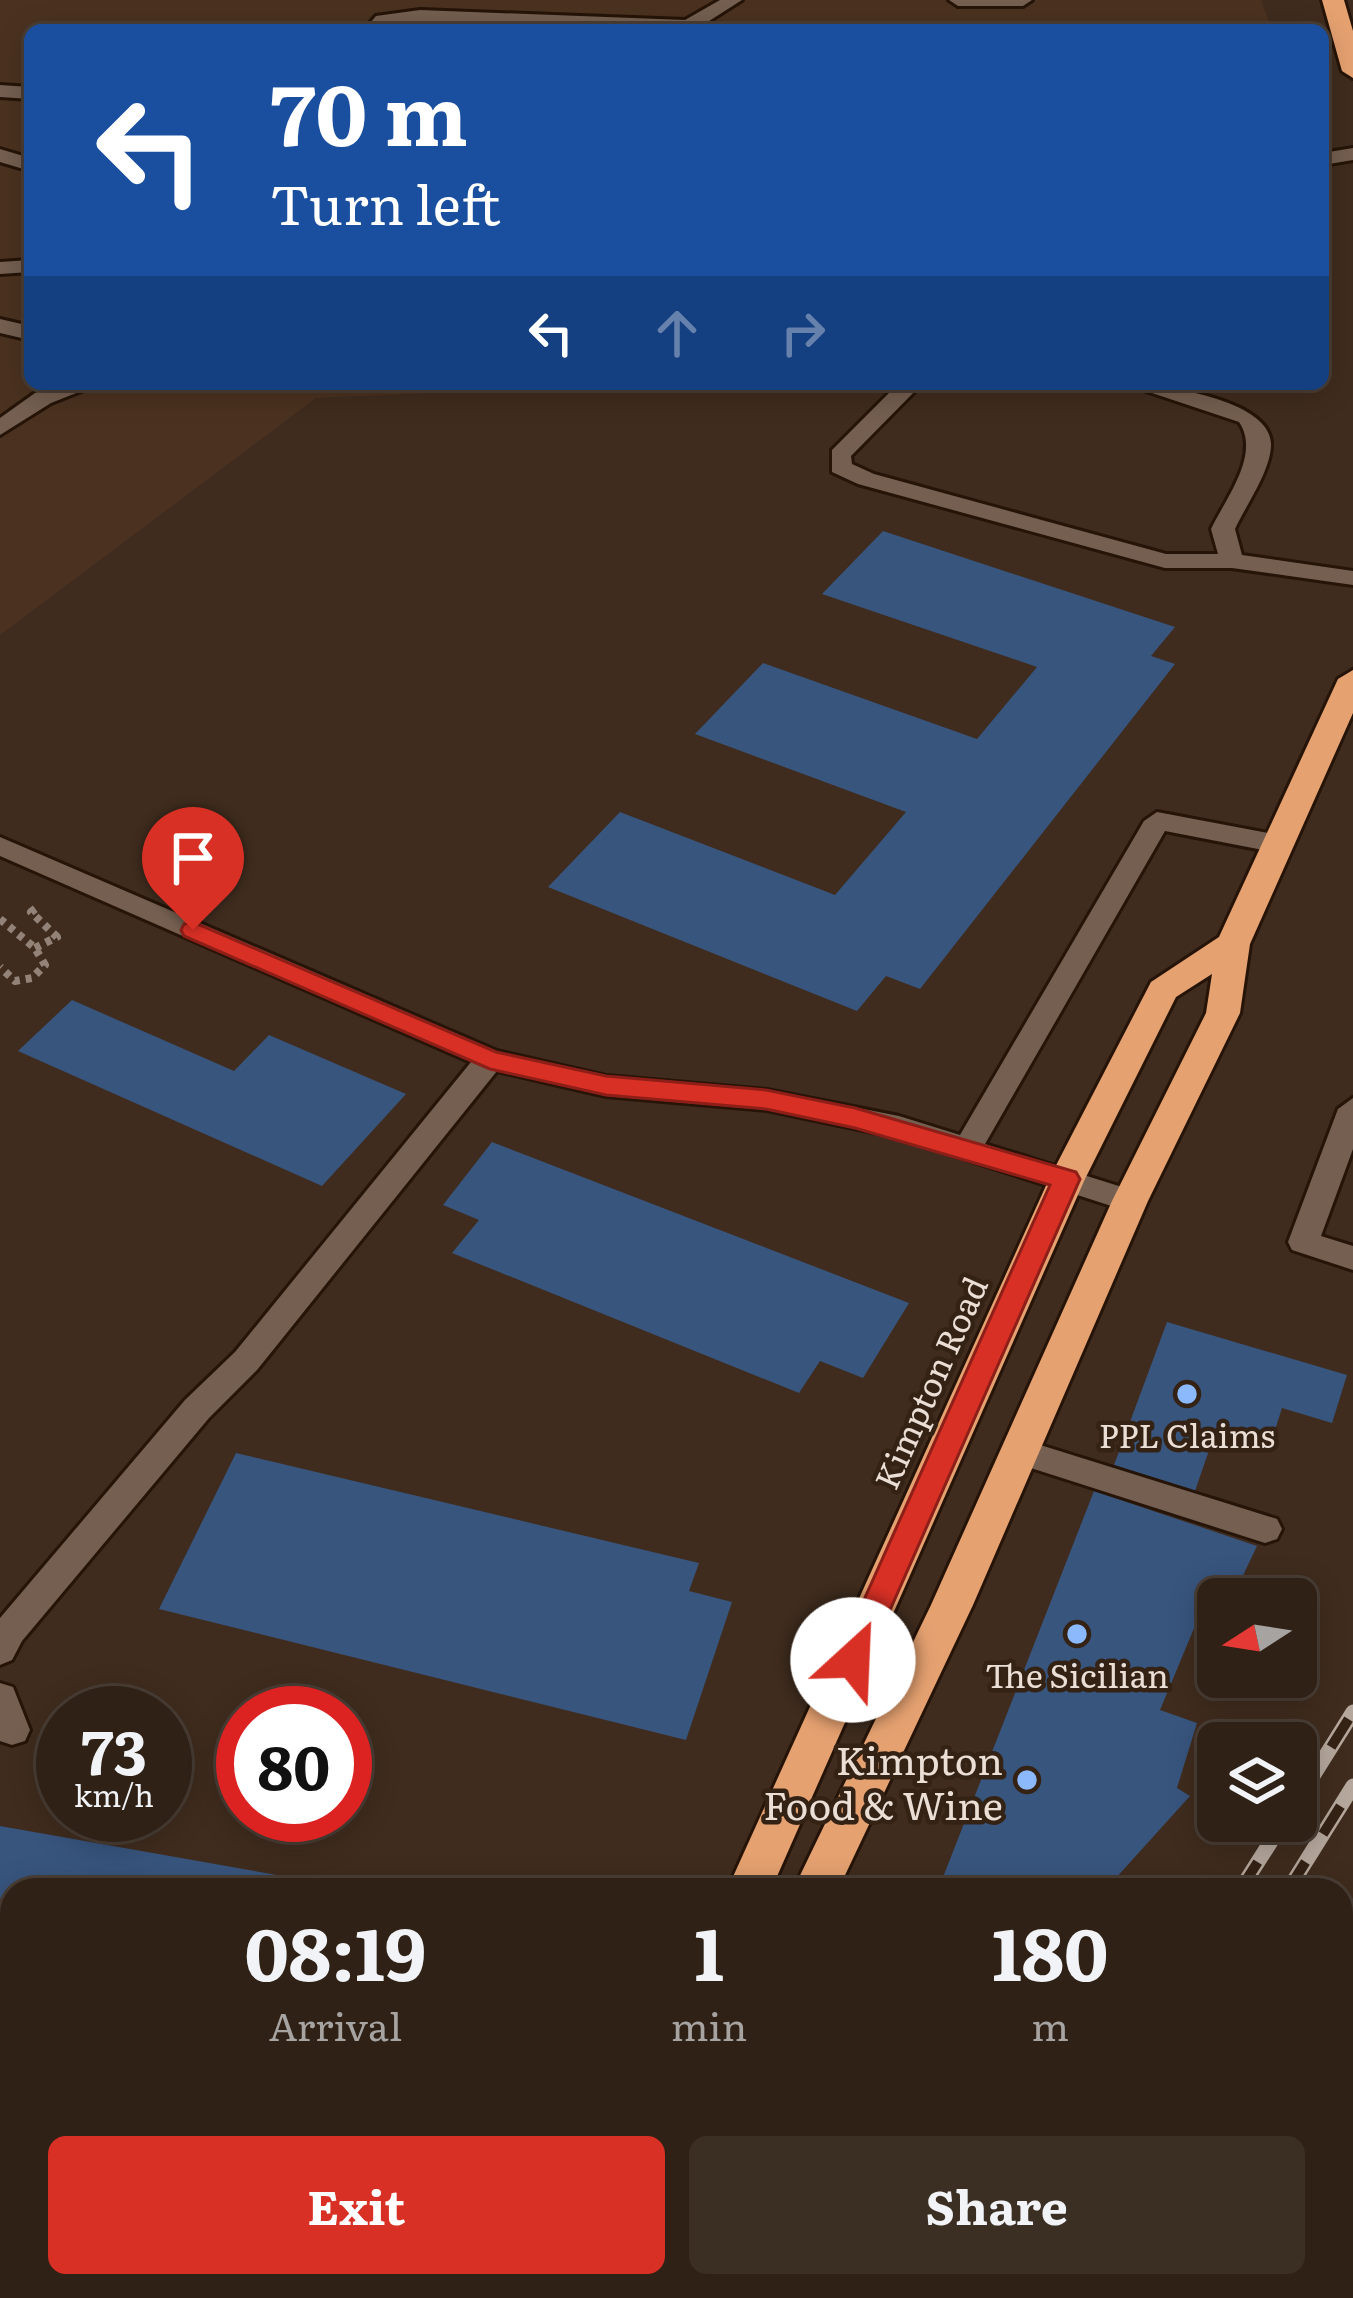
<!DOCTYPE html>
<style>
body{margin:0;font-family:Literata,serif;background:#3b2e23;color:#f1f3f6;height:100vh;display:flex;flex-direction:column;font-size:45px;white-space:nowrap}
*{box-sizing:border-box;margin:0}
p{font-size:39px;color:#a7a3a1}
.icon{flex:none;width:66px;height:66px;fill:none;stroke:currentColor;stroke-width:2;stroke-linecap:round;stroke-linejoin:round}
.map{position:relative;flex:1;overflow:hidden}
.drawer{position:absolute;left:0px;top:1878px;width:1353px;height:420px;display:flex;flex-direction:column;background:#2f2116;border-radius:36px 36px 0 0;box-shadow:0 6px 30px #0003,0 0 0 3px #4a3e35}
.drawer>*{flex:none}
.top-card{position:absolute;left:24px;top:24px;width:1305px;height:366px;border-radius:18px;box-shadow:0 6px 30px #0003,0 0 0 3px #4a3e35;background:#1a4fa0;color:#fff;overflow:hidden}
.needle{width:78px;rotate:258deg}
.buttons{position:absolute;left:1197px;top:1578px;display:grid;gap:24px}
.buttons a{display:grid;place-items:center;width:120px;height:120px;border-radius:18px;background:#2f2116;box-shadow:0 6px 30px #0003,0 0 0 3px #4a3e35;font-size:60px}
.speed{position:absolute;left:36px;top:1686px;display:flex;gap:24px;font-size:60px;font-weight:700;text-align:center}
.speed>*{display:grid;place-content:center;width:156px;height:156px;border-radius:50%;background:#2f2116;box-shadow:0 6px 30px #0003,0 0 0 3px #4a3e35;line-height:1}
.speed small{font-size:30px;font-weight:400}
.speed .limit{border:18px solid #d22;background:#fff;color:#111}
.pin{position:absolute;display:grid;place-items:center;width:102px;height:102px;color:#fff;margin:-123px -51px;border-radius:50% 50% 50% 0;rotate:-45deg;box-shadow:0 0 12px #0007}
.pin .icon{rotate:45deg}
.me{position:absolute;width:132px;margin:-66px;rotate:25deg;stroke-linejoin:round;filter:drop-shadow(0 0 9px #0008)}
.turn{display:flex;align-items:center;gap:42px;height:252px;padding:0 48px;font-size:54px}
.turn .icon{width:156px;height:156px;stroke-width:2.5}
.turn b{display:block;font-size:84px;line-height:102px}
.lanes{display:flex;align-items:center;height:114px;padding:0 48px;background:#0003;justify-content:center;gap:60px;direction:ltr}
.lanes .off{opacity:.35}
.eta{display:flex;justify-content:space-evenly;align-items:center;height:204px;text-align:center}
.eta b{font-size:72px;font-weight:700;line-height:84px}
.button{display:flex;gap:24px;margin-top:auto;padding:24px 48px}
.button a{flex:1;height:138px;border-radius:18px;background:#d93025;color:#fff;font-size:48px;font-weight:700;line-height:138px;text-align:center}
.button a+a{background:#3b2e23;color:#f1f3f6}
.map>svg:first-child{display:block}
.built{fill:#4b3220}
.building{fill:#38557e}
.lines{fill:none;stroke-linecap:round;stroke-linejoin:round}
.minor-casing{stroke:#251407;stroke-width:6}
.highway-casing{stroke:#251407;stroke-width:6}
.path-far1{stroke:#928277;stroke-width:8;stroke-dasharray:6 6;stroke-linecap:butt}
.path{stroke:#928277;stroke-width:9;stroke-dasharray:8 8;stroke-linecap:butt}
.minor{fill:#745f50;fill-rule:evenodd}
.highway{fill:#e5a170;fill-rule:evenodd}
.rail-casing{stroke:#b5a79c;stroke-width:15}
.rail{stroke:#342215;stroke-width:10;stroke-dasharray:33;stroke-linecap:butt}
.route{fill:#d93025;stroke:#8d1f18;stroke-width:3}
.poi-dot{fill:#8cb9fc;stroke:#342215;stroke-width:4.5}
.labels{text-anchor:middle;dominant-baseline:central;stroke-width:9;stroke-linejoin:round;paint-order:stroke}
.street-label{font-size:33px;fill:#eaded5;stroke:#342215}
.poi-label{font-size:33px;fill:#eaded5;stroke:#342215}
.near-poi-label{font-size:39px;fill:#eaded5;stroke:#342215;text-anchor:end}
</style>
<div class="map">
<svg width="1353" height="2298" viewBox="0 0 1353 2298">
<rect width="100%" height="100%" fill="#3f2c1e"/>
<polygon class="built" points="0,0 1261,0 1272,30 30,30 30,384 535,384 529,389 316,398 0,635"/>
<g class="building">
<polygon points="883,531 1175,627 1151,656 1175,664 920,989 886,976 857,1011 548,887 620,812 835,895 906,812 695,734 763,663 977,739 1037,667 822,594"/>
<polygon points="72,1000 234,1071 269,1035 406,1094 322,1186 18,1051"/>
<polygon points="492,1142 909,1303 863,1378 820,1361 799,1393 452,1253 479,1220 443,1205"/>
<polygon points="1167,1322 1347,1375 1332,1423 1282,1408 1270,1446 1216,1430 1195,1491 1114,1465"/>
<polygon points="236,1453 699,1563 689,1591 732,1602 686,1740 159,1609"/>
<polygon points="1094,1491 1257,1546 1238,1586 1215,1578 1160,1710 1197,1723 1177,1788 1190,1796 1105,1890 938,1890"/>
<polygon points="0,1826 350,1888 349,1890 12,1890 12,2015 0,2013"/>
<polygon points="382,2286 584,2286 574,2298 371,2298"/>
</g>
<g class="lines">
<defs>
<g id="minor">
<polygon points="720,0 742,0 695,30 420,22 364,30 376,16 420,10 685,20"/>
<polygon points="949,0 1032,0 1023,6 958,6"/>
<polygon points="0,85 30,87 30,99 0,97"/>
<polygon points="1353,148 1353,160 1323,165 1323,153"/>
<polygon points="0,149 30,158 30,171 0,162"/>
<polygon points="30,260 30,272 0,274 0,262"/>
<polygon points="0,319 30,326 30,340 0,333"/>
<polygon points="65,384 99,384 51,403 0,435 0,418 35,393"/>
<path d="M898 384H922L851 456 852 464 874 474 1166 554H1218L1211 529C1226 498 1261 454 1239 422L1125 384C1160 384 1269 399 1271 443 1272 469 1246 505 1235 529L1242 555 1353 571V585L1232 568H1165L858 484 832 472V450Z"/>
<polygon points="1157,812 1278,835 1291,844 1278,853 1165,831 985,1144 1141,1193 1145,1201 1141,1209 1130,1212 897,1137 767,1110 606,1096 497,1071 257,1370 209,1418 22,1641 12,1660 0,1665 0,1618 185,1400 235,1352 471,1062 0,856 0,837 497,1051 606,1076 767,1090 899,1116 960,1135 1144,821"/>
<polygon points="1353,1098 1353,1149 1321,1236 1353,1246 1353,1270 1292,1250 1288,1242 1338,1109"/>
<polygon points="1018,1438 1277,1519 1282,1529 1277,1539 1265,1543 1006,1460 1001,1451 1006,1442"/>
<polygon points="0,1683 13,1687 30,1730 25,1741 12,1745 0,1741"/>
<polygon points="0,2221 12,2226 12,2272 0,2267"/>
<polygon points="28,2286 78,2286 83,2298 33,2298"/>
<polygon points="222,2286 269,2286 264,2298 217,2298"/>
</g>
<g id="highway">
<polygon points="1322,0 1344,0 1353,31 1353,78 1342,71"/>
<polygon points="1353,670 1353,713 1250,944 1240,1013 1148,1201 973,1605 838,1890 793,1890 931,1605 1112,1201 1206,1013 1212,974 1176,997 1085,1179 771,1890 727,1890 1049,1179 1151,982 1219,937 1338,679"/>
<polygon points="740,2286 826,2286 827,2298 745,2298"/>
</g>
</defs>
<use href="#minor" class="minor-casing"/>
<use href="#highway" class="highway-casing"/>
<g class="path-far1">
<polyline points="0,919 35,948 45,965 32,978 15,981 0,967"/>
<polyline points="35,948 57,937 31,912 39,906"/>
</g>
<polyline class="path" points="696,2286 699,2298"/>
<use href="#minor" class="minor"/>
<use href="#highway" class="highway"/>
<defs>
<g id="rail">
<polyline points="1296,1803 1353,1712"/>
<polyline points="1240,1890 1284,1821"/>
<polyline points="1288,1890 1353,1786"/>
<polyline points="1341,1947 1353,1929"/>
<polyline points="1341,2025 1353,2007"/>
<polyline points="971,2298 979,2286"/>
<polyline points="1024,2298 1032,2286"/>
<polyline points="1108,2298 1116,2286"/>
<polyline points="1164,2298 1172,2286"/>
</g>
</defs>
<use href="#rail" class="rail-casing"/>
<use href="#rail" class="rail"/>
</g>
<polygon class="route" points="193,922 496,1052 606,1076 766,1090 855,1108 1076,1172 1080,1179 864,1669 853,1673 842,1669 837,1660 1050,1185 855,1128 766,1109 606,1095 490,1069 184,936 181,930 184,924"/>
<g class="poi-dot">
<circle cx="1187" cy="1394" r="12"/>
<circle cx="1077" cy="1634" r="12"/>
<circle cx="1027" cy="1780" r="12"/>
</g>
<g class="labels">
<g class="street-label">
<text transform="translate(929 1382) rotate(-66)">Kimpton Road</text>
</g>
<g class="poi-label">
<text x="1187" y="1433">PPL Claims</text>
<text x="1077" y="1673">The Sicilian</text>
</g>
<g class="near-poi-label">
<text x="1003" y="1758">Kimpton<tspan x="1003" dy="45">Food &amp; Wine</tspan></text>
</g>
</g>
</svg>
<div class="buttons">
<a><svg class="needle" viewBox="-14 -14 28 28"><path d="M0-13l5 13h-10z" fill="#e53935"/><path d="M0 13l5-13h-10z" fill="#a7a3a1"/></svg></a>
<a><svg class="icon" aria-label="layers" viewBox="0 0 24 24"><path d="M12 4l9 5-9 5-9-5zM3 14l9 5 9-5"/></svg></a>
</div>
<div class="speed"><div>73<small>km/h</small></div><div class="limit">80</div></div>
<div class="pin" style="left:193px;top:930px;background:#d93025"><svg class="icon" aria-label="arrive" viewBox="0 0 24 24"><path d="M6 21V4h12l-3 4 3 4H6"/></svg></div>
<svg class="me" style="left:853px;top:1660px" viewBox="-20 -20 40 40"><circle r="19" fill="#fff"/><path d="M0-13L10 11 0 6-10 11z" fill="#d93025"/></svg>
<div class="top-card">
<div class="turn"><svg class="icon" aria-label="left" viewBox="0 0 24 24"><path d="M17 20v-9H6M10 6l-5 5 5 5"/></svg><div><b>70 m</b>Turn left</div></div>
<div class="lanes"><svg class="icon" aria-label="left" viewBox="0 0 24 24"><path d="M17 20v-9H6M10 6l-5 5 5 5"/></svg><svg class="icon off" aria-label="ahead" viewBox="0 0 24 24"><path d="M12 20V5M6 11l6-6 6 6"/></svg><svg class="icon off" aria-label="right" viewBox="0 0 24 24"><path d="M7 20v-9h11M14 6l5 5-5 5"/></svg></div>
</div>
<section class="drawer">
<div class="eta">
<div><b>08:19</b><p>Arrival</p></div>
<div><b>1</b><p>min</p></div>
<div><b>180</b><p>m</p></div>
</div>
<div class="button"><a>Exit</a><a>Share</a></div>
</section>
</div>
